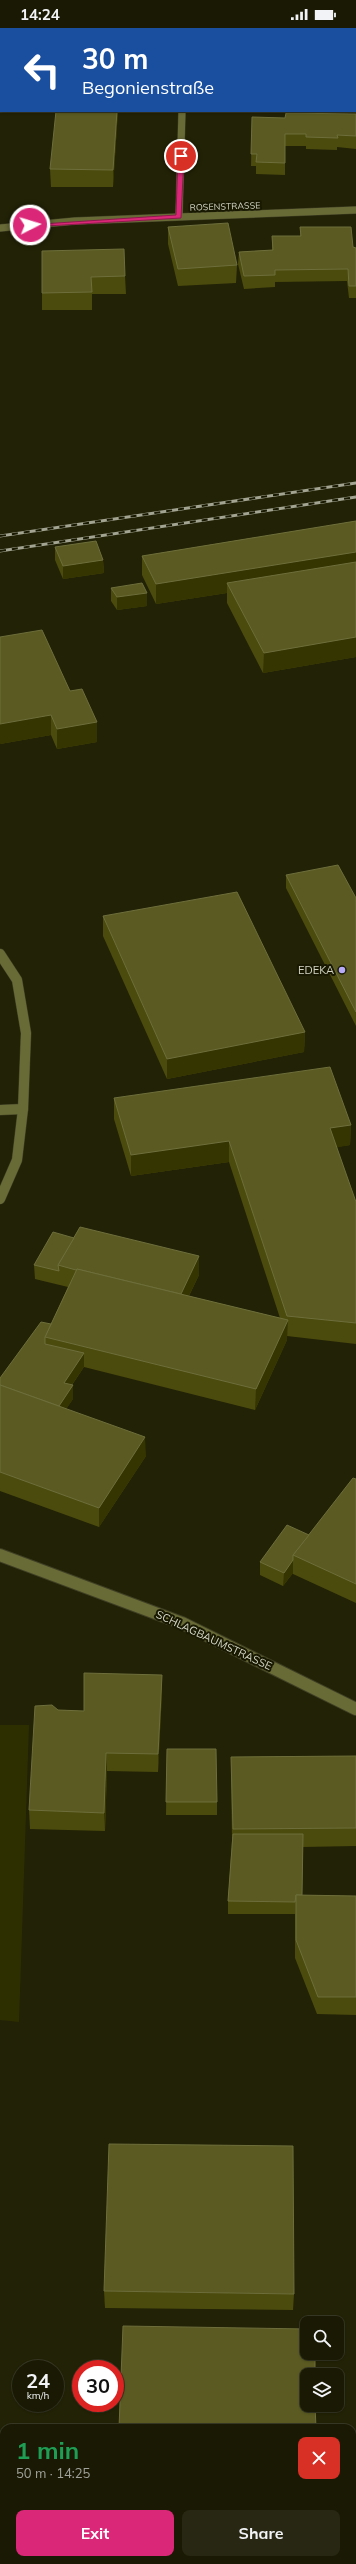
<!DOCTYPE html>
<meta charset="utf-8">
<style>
body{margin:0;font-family:Mulish,sans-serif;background:#272713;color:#f1f3f6;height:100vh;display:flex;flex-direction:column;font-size:15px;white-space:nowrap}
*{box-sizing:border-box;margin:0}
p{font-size:13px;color:#9fa19a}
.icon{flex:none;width:22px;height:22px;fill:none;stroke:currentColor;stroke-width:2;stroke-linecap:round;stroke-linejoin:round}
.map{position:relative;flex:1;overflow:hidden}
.drawer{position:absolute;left:0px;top:2396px;width:356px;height:140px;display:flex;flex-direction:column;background:#1a1a04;border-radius:12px 12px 0 0;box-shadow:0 1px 3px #0004,0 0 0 1px #383826}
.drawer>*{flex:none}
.hud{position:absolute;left:0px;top:0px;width:356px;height:84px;box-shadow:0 1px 3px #0004,0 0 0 1px #383826;background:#1a4fa0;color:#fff;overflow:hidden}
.controls{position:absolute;left:300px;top:2288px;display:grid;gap:8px}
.controls a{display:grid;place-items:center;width:44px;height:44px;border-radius:8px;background:#1a1a04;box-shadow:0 1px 3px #0004,0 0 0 1px #383826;font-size:20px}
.speed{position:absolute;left:12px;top:2332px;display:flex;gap:8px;font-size:20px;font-weight:700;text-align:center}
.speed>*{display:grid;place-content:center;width:52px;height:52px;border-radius:50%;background:#1a1a04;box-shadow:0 1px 3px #0004,0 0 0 1px #383826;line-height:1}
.speed small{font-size:10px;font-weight:400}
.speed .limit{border:6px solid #d22;background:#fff;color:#111}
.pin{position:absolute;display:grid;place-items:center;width:34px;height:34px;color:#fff;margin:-17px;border:2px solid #fff;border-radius:50%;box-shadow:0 1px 4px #0007}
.me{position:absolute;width:44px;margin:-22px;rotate:85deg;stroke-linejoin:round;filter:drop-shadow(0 0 3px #0008)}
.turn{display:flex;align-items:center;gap:14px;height:84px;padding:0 16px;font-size:18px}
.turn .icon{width:52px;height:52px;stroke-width:2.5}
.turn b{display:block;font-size:28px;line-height:34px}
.round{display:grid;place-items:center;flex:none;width:42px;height:42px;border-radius:8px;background:#272713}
.overview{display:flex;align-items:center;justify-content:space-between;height:68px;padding:0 16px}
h1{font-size:24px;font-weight:700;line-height:30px;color:#1e9e55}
.primary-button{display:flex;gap:8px;margin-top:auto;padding:8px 16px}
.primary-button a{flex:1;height:46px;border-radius:8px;background:#db2777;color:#fff;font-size:16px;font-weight:700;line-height:46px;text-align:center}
.primary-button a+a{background:#272713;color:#f1f3f6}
.status{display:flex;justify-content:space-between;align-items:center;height:28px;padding:0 20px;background:#1a1a04;direction:ltr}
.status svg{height:11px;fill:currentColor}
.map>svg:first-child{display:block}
.green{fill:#2e2f00}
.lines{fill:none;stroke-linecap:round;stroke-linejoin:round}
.minor-far2-casing{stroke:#3f3f25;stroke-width:8}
.minor-far1-casing{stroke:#3f3f25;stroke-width:11}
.minor-casing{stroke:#3f3f25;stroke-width:14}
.minor-far2{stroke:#696b37;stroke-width:7}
.minor-far1{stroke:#696b37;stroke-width:10}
.minor{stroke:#696b37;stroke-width:12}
.rail-casing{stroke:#a3a491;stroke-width:3}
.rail{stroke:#181900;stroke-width:2;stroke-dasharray:6;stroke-linecap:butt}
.wall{fill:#4b4b0e}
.shaded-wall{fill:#353502}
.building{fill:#5a5a22;stroke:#6d6e3b}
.route{fill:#db2777;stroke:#8e194d}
.poi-dot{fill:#b7abf8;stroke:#181900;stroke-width:1.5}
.labels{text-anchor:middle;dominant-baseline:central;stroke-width:4;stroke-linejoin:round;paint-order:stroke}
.far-street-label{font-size:9px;fill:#d5d6c6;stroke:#181900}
.poi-label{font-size:11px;fill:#d5d6c6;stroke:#181900;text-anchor:end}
.street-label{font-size:11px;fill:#d5d6c6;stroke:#181900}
</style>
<div class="status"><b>14:24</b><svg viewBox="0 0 49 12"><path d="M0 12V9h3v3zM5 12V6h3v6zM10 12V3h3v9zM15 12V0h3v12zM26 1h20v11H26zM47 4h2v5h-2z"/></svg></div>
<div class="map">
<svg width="356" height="2536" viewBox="0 0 356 2536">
<rect width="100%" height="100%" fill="#222206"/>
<polygon class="green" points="0,1697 29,1697 19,1994 0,1992"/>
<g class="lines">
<defs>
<g id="minor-far2">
<polyline points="179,188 182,83"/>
<polyline points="0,200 75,193 356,182"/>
</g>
<g id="minor-far1">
<polyline points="0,926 17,952 26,1005 23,1081 17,1132 0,1171"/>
<polyline points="0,1082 23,1081"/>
</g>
<polyline id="minor" points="0,1527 182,1595 356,1681"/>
</defs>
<use href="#minor-far2" class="minor-far2-casing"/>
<use href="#minor-far1" class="minor-far1-casing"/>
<use href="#minor" class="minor-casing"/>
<use href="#minor-far2" class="minor-far2"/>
<use href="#minor-far1" class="minor-far1"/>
<use href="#minor" class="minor"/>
<defs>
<g id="rail">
<polyline points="0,508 356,455"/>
<polyline points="0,523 356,469"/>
</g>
</defs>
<use href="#rail" class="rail-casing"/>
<use href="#rail" class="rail"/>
</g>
<g class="wall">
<rect x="254" y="0" width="31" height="1"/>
<rect x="355" y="17" width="1" height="36"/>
<polygon points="118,83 113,159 51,159 50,141"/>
<polygon points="356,86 356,121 337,119 337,122 306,121 306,118 285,118 285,147 256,146 256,138 251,138 252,89 285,90"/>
<polygon points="168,199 237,237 236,255 178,258 168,216"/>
<polygon points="300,199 353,219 356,220 356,270 349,270 347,253 275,254 275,259 244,261 238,236 239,224 272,222 272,208 300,208"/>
<polygon points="42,223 125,248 126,266 92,266 92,282 42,282"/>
<polygon points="356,493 356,629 263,645 227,575 227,565 156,576 142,547 142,528"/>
<polygon points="55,519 103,532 104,545 63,551 55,532"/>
<polygon points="111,560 147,578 117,582 111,573"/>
<polygon points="70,663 97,714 57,721 51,707 0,716"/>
<polygon points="286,847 356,870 356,998 286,860"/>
<polygon points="103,888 305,1004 304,1024 167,1051 103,908"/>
<polygon points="114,1070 351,1097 350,1117 336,1119 356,1174 356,1316 287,1308 287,1312 255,1382 84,1339 72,1357 73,1371 66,1381 146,1428 99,1499 0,1463 0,1350 51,1296 68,1259 35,1251 34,1237 74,1210 199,1228 199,1247 189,1268 280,1290 229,1134 131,1148 114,1091"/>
<polygon points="356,1451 356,1575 293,1546 293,1545 283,1558 260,1547 260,1534 309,1507"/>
<polygon points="162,1647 162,1665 158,1744 107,1743 105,1803 30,1801 29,1782 58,1682 84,1683"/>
<polygon points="167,1721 217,1774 217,1787 166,1787"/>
<polygon points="356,1728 356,1818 303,1819 302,1867 356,1868 356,1987 317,1986 295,1930 295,1886 228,1886 228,1873 232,1812 231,1747 231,1729"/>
<polygon points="104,2263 294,2266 293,2282 105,2280"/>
</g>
<g class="shaded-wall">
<polygon points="117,83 118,83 113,159 113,142"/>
<polygon points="356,524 356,544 227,555 227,565 156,576 156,556"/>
<polygon points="103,532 104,545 63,551 63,538"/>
<polygon points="147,565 147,578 117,582 117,569"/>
<polygon points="356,609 356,629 263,645 264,625"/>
<polygon points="51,687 51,707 0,716 0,696"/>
<polygon points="97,694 97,714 57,721 57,701"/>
<polygon points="305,1004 304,1024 167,1051 167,1031"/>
<polygon points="351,1097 350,1117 329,1121 330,1100"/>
<polygon points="229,1113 229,1134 131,1148 131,1127"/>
<polygon points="199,1228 199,1247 180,1286 180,1267"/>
<polygon points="288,1292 287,1312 255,1382 256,1361"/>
<polygon points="84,1325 84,1339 64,1368 64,1355"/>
<polygon points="73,1357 73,1371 56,1396 56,1383"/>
<polygon points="145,1409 146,1428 99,1499 99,1480"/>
<polygon points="293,1532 293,1545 283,1558 284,1545"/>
<polygon points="162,1647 162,1665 158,1744 158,1726"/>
<polygon points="106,1725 107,1743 105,1803 104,1785"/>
</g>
<g class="building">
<rect x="355" y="17" width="1" height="24"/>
<polygon points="56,83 117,83 113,142 50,141"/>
<polygon points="286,85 356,86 356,108 337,107 338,110 306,109 306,106 285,106 285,135 256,134 257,126 251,126 252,89 285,90"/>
<polygon points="228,195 237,237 178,241 168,199"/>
<polygon points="300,199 351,199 353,219 356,220 356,258 349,258 348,241 275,242 275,247 244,248 239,224 273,222 272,208 301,208"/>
<polygon points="124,221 125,248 91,249 92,264 42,265 42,223"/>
<polygon points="356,493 356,524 156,556 142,528"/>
<polygon points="96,513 103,532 63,538 55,519"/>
<polygon points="356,534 356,609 264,625 227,555"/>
<polygon points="142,555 147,565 117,569 111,560"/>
<polygon points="42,602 70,663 82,661 97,694 57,701 51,687 0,696 0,609"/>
<polygon points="338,837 356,870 356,984 286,847"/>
<polygon points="237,864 305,1004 167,1031 103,888"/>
<polygon points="330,1039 351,1097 330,1100 356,1174 356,1295 287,1288 229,1113 131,1127 114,1070"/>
<polygon points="80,1199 199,1228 181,1266 77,1241 76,1242 58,1237"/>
<polygon points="53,1204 74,1210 58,1237 59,1243 34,1237"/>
<polygon points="77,1241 288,1292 256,1361 45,1309"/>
<polygon points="41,1294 51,1296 45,1309 45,1316 84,1325 64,1355 73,1357 59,1378 0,1357 0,1350"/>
<polygon points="0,1357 145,1409 99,1480 0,1444"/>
<polygon points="353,1450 356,1451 356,1556 293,1527"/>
<polygon points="287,1497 309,1507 293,1527 293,1532 284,1545 260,1534"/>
<polygon points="84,1645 162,1647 158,1726 106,1725 104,1785 29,1782 35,1678 52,1677 58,1682 84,1683"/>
<polygon points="167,1721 216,1721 217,1774 166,1774"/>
<polygon points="356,1728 356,1800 233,1801 231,1729"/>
<polygon points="233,1806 303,1806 302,1867 296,1867 295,1874 228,1873"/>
<polygon points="296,1867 356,1868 356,1969 318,1969 296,1912"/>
<polygon points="109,2116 293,2118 294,2266 104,2263"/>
<polygon points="123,2298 307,2301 307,2325 315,2325 315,2347 307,2347 307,2377 315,2377 316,2400 119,2400"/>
<rect x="116" y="2532" width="216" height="4"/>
</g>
<polygon class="route" points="178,127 184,128 181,190 30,199 27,197 176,187"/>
<circle class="poi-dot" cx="342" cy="942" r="4"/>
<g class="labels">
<g class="far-street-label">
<text transform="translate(225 178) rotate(-2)">ROSENSTRASSE</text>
</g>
<g class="poi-label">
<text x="334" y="942">EDEKA</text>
</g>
<g class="street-label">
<text transform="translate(214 1612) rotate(25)">SCHLAGBAUMSTRASSE</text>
</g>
</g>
</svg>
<div class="controls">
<a><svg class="icon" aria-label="search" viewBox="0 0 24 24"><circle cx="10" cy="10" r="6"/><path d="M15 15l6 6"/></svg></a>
<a><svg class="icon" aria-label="layers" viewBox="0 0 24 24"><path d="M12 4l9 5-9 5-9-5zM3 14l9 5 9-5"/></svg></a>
</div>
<div class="speed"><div>24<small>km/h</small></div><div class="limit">30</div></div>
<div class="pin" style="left:181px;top:128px;background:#d93025"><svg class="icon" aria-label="arrive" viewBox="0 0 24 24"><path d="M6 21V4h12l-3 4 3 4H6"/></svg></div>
<svg class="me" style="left:30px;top:197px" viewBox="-20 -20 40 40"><circle r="17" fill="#db2777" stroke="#fff" stroke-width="3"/><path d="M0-11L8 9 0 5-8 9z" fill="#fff"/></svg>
<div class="hud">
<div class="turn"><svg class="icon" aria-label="left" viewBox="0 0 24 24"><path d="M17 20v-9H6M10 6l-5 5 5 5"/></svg><div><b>30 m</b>Begonienstraße</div></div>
</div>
<section class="drawer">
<div class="overview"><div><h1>1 min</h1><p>50 m · 14:25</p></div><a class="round" style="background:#d93025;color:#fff"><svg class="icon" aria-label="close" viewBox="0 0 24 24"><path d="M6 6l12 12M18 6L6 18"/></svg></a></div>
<div class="primary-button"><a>Exit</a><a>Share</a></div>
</section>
</div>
